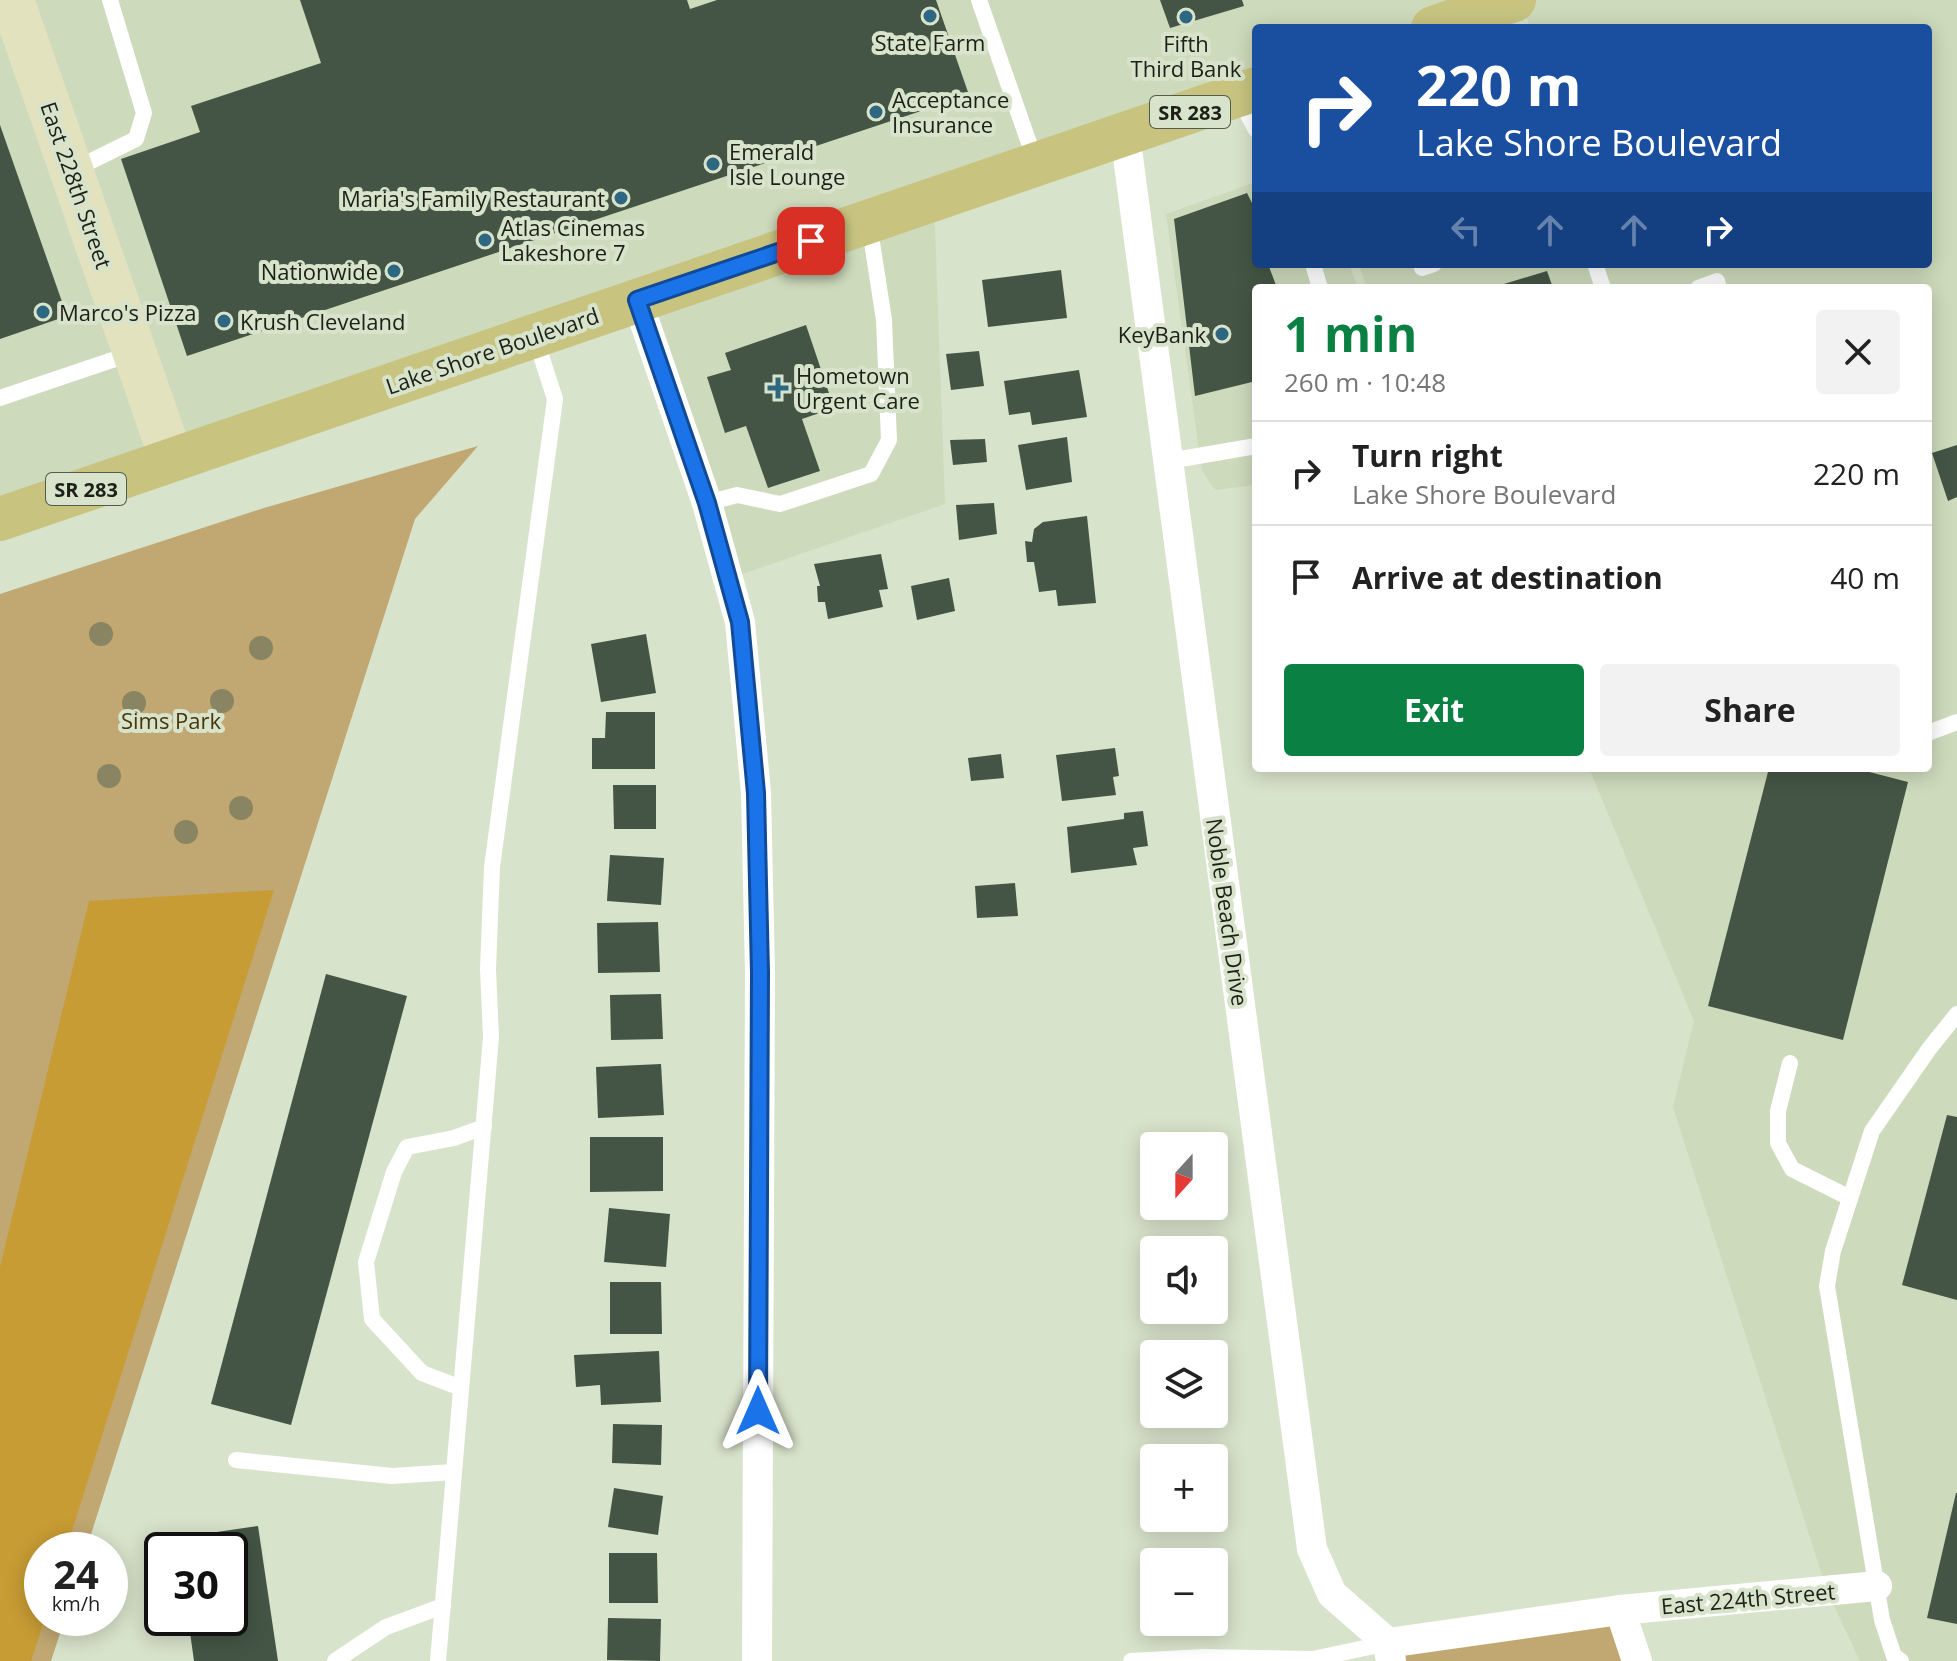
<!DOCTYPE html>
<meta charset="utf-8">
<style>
body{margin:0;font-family:"Open Sans",sans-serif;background:#f2f2f2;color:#222;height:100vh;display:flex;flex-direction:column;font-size:30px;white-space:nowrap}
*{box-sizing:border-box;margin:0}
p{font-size:26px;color:#767676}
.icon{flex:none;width:44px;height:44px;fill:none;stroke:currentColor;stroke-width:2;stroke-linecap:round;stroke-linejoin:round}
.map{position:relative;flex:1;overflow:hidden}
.drawer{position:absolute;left:1252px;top:284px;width:680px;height:488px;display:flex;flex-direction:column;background:#fff;border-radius:8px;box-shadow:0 4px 20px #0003}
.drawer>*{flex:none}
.top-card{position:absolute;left:1252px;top:24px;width:680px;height:244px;border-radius:8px;box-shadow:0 4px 20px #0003;background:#1a4fa0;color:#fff;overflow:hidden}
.needle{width:52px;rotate:201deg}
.controls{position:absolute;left:1140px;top:1132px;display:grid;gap:16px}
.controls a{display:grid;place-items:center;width:88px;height:88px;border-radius:8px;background:#fff;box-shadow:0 4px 20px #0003;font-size:40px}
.speed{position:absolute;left:24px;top:1532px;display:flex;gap:16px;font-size:40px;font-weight:700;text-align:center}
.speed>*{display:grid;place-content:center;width:104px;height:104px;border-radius:50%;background:#fff;box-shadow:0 4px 20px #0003;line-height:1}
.speed small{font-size:20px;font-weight:400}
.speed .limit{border:4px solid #111;border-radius:12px;background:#fff;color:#111}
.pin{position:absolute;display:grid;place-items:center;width:68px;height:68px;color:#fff;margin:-34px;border-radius:16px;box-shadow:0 4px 12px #0006}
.me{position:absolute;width:88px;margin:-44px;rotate:0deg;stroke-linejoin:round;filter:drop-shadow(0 0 6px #0008)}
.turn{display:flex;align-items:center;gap:28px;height:168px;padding:0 32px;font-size:36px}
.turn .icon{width:104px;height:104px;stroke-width:2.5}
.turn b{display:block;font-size:56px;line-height:68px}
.lanes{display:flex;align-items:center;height:76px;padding:0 32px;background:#0003;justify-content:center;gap:40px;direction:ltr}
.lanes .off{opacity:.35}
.round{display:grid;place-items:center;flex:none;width:84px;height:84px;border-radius:8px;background:#f2f2f2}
.head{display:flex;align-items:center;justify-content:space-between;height:136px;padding:0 32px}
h1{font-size:48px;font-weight:700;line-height:60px;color:#0b8043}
.action{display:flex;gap:16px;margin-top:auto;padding:16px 32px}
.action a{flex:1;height:92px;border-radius:8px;background:#0b8043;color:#fff;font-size:32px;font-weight:700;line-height:92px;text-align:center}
.action a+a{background:#f2f2f2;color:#222}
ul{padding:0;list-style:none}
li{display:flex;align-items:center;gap:24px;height:104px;padding:0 32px;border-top:2px solid #e0e0e0}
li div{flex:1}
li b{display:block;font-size:30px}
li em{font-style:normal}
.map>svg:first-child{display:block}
.built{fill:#cddabb}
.green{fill:#c1a872}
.forest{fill:#c79c34}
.building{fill:#445545}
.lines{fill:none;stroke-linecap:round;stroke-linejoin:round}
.lane{stroke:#fff;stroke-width:16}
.street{stroke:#fff;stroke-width:30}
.secondary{stroke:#e3e2bf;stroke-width:44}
.primary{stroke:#c8c480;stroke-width:44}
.tree{fill:#898461}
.route-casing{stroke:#114b97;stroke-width:20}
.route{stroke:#1a73e8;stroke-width:14}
.poi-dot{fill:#2e6781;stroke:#d8e3cb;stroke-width:3}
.labels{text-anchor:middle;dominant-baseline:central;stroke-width:8;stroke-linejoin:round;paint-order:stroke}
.shield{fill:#d8e3cb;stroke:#545a4d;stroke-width:2}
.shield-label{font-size:20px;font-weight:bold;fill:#1c2017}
.poi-label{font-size:22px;fill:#1c2017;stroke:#d8e3cb;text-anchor:start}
.street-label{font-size:22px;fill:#1c2017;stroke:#d8e3cb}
.park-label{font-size:22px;fill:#48360a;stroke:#d8e3cb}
</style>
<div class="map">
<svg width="1957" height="1661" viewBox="0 0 1957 1661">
<rect width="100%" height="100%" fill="#d8e3cb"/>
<g class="built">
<polygon points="0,0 1514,0 1433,28 1256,28 1256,89 934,200 945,504 728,579 637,300 0,519"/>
<polygon points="1520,0 1957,0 1957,1661 1860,1661 1827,1591 1673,1107 1694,1021 1589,768 1928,768 1928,288 1367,288 1359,264 1928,264 1928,28 1530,28"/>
<polygon points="1256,182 1256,264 1349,264 1358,288 1256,288 1256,485 1215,490 1202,471 1166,214"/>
</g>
<g class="green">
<polygon points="478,446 415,519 86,1550 42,1550 42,1618 65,1618 51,1661 0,1661 0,594 264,508"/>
<polygon points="1620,1610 1637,1661 1391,1661 1388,1643"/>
</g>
<polygon class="forest" points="274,890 66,1550 42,1550 42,1618 45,1618 31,1661 0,1661 0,1267 89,901"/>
<g class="building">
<polygon points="300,0 687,0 690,9 717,0 936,0 969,95 187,356 121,159 200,132 191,106 321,63"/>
<polygon points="1160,0 1242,0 1244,6 1170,28"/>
<polygon points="0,125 67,316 0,339"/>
<polygon points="1247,193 1256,211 1256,221 1253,223 1256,231 1256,264 1268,264 1277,288 1256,288 1256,381 1195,396 1174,219"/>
<polygon points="1061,270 1067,318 988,327 982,280"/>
<polygon points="1547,271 1553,288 1494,288 1494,287"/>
<polygon points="806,325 834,408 802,419 820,471 768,488 746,426 725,433 707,377 731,370 725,353"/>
<polygon points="979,351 984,386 951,390 946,354"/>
<polygon points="1079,370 1087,417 1032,425 1030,412 1009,415 1004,381"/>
<polygon points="1067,437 1072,482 1026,490 1018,445"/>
<polygon points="985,439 987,462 953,465 950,440"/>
<polygon points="1957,445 1957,497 1948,501 1932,453"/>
<polygon points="994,503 997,534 959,540 956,505"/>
<polygon points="1087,516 1096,603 1058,606 1056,590 1039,592 1034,562 1027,562 1025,541 1032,542 1034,529 1043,522"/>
<polygon points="881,554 888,589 879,590 883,607 828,619 825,602 818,602 817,586 820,586 814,564"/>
<polygon points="949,578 955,611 917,620 911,586"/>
<polygon points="646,634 656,693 601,702 591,644"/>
<polygon points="606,712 655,712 655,769 592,769 592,738 605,738"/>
<polygon points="1115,748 1119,776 1113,777 1116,795 1062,801 1056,755"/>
<polygon points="1001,754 1004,778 971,781 968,758"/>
<polygon points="1769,768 1854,768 1908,782 1843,1040 1708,1006"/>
<polygon points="613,785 656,785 656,829 614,829"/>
<polygon points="1143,811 1148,846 1133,848 1137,865 1071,873 1067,827 1124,819 1124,813"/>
<polygon points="610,855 664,858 661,905 607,901"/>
<polygon points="1015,883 1018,916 977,918 975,886"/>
<polygon points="658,922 660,972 598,973 597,923"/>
<polygon points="326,974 407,996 291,1425 211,1404"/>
<polygon points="661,994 663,1039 611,1040 610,995"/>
<polygon points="661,1064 664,1115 598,1118 596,1067"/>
<polygon points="1947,1115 1957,1117 1957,1300 1902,1285"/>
<polygon points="590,1137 663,1137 663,1191 590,1192"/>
<polygon points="609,1208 670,1214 666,1267 604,1262"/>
<polygon points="610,1282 661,1282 662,1334 610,1334"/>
<polygon points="659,1351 661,1402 601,1405 600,1385 576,1387 574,1355"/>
<polygon points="613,1424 662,1425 661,1465 612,1463"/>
<polygon points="614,1488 663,1496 658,1535 608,1527"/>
<polygon points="1956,1493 1957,1493 1957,1624 1927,1618"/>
<polygon points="258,1526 278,1661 194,1661 188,1618 230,1618 230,1550 177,1550 176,1538"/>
<polygon points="609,1553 657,1553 658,1603 609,1603"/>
<polygon points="608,1618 661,1619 660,1661 607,1660"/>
</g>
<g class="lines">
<g class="lane">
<polyline points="979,0 1036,163"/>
<polyline points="1238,96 1256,130"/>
<polyline points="73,170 136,139 144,113 110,0"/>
<polyline points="1313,264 1320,288"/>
<polyline points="1421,264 1422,268 1434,264"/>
<polyline points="1595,264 1603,288"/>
<polyline points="1698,288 1717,281 1719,288"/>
<polyline points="0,398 133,353"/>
<polyline points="1169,461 1256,446"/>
<polyline points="707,503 737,495 780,504 871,474 889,440 884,320 869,223"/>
<polyline points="1928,733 1957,722"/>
<polyline points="1790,1063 1778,1111 1778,1143 1792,1169 1850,1198"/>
<polyline points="461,1388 422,1373 372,1319 366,1262 394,1172 407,1147 454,1138 484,1127"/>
<polyline points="236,1460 392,1476 454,1472"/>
<polyline points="335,1661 386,1627 443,1606"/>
<polyline points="438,1661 491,1037 488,969 492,867 555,399 535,337"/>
<polyline points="1131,1661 1204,1657 1313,1659 1388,1643"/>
<polyline points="1901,1661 1894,1656 1882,1620 1827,1286 1833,1251 1872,1131 1929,1049 1957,1014"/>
</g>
<g class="street">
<polyline points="1125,134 1312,1549 1332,1594 1388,1643 1391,1661"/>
<polyline points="637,300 707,503 740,622 756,793 760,973 757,1661"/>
<polyline points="1620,1610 1877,1586"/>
<polyline points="1388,1643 1620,1610 1637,1661"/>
</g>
<polyline class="secondary" points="12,0 172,460"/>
<g class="primary">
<polyline points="1433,28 1514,0"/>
<polyline points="0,519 1256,89"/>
</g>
</g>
<g class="tree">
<circle cx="101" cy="634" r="12"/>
<circle cx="261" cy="648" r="12"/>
<circle cx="222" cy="701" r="12"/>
<circle cx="134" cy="703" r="12"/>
<circle cx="109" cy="776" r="12"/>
<circle cx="241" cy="808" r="12"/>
<circle cx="186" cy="832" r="12"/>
</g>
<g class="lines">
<defs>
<polyline id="route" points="758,1411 760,973 756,793 740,622 707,503 637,300 811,241"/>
</defs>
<use href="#route" class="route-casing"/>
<use href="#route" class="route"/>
</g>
<g class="poi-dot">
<circle cx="930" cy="16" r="8"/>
<circle cx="1186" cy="17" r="8"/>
<circle cx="876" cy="112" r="8"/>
<circle cx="713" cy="164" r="8"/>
<circle cx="621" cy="198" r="8"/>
<circle cx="485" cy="240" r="8"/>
<circle cx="394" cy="271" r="8"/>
<circle cx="43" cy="312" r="8"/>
<circle cx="224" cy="321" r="8"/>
<circle cx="1222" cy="334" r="8"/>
<path d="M774 376h8v8h8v8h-8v8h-8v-8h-8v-8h8z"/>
</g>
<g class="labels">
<g class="shield">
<rect x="1150" y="96" width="80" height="32" rx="6"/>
<rect x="46" y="473" width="80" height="32" rx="6"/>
</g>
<g class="shield-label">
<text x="1190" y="112">SR 283</text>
<text x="86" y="489">SR 283</text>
</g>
<g class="poi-label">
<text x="930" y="42" text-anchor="middle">State Farm</text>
<text x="1186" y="43" text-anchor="middle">Fifth<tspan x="1186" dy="25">Third Bank</tspan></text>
<text x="892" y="99">Acceptance<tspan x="892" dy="25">Insurance</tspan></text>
<text x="729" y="151">Emerald<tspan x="729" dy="25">Isle Lounge</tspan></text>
<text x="605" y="198" text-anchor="end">Maria's Family Restaurant</text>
<text x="501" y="227">Atlas Cinemas<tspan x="501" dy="25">Lakeshore 7</tspan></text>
<text x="378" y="271" text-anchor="end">Nationwide</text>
<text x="59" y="312">Marco's Pizza</text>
<text x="240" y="321">Krush Cleveland</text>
<text x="1206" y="334" text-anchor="end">KeyBank</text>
<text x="796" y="375">Hometown<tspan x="796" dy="25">Urgent Care</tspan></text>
</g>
<g class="street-label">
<text transform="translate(77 185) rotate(71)">East 228th Street</text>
<text transform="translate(492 350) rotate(-19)">Lake Shore Boulevard</text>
<text transform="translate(1228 912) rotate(82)">Noble Beach Drive</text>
<text transform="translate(1748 1598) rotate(-5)">East 224th Street</text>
</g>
<g class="park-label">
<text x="171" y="720">Sims Park</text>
</g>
</g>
</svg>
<div class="controls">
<a><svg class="needle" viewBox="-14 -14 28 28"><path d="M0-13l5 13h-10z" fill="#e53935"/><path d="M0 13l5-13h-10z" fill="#767676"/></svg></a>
<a><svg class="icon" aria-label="sound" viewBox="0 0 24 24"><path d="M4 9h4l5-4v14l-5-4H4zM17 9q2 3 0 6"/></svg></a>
<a><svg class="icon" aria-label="layers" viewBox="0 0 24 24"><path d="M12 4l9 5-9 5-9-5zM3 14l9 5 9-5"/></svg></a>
<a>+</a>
<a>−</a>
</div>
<div class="speed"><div>24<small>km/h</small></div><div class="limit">30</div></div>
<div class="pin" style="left:811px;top:241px;background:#d93025"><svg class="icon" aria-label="arrive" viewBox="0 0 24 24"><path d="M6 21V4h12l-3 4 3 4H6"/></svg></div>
<svg class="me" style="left:758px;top:1411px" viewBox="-20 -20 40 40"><path d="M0-17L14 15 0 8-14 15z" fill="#1a73e8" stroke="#fff" stroke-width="4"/></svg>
<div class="top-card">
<div class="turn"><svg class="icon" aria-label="right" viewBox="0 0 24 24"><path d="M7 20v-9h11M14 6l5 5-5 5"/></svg><div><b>220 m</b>Lake Shore Boulevard</div></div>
<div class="lanes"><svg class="icon off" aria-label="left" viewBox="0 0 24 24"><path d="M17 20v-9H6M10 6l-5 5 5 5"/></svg><svg class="icon off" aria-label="ahead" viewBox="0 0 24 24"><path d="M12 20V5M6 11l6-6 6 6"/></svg><svg class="icon off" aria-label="ahead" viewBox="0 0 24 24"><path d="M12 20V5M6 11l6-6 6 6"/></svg><svg class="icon" aria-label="right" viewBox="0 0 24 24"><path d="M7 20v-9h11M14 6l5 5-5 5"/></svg></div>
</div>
<section class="drawer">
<div class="head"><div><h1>1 min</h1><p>260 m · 10:48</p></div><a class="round"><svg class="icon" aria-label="close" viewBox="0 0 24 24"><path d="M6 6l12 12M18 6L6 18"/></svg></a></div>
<ul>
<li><svg class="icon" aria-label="right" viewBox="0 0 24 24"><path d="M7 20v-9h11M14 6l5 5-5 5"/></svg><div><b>Turn right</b><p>Lake Shore Boulevard</p></div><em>220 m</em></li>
<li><svg class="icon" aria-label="arrive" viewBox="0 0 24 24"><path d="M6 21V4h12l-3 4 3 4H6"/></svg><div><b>Arrive at destination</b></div><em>40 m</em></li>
</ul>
<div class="action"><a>Exit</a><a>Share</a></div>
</section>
</div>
